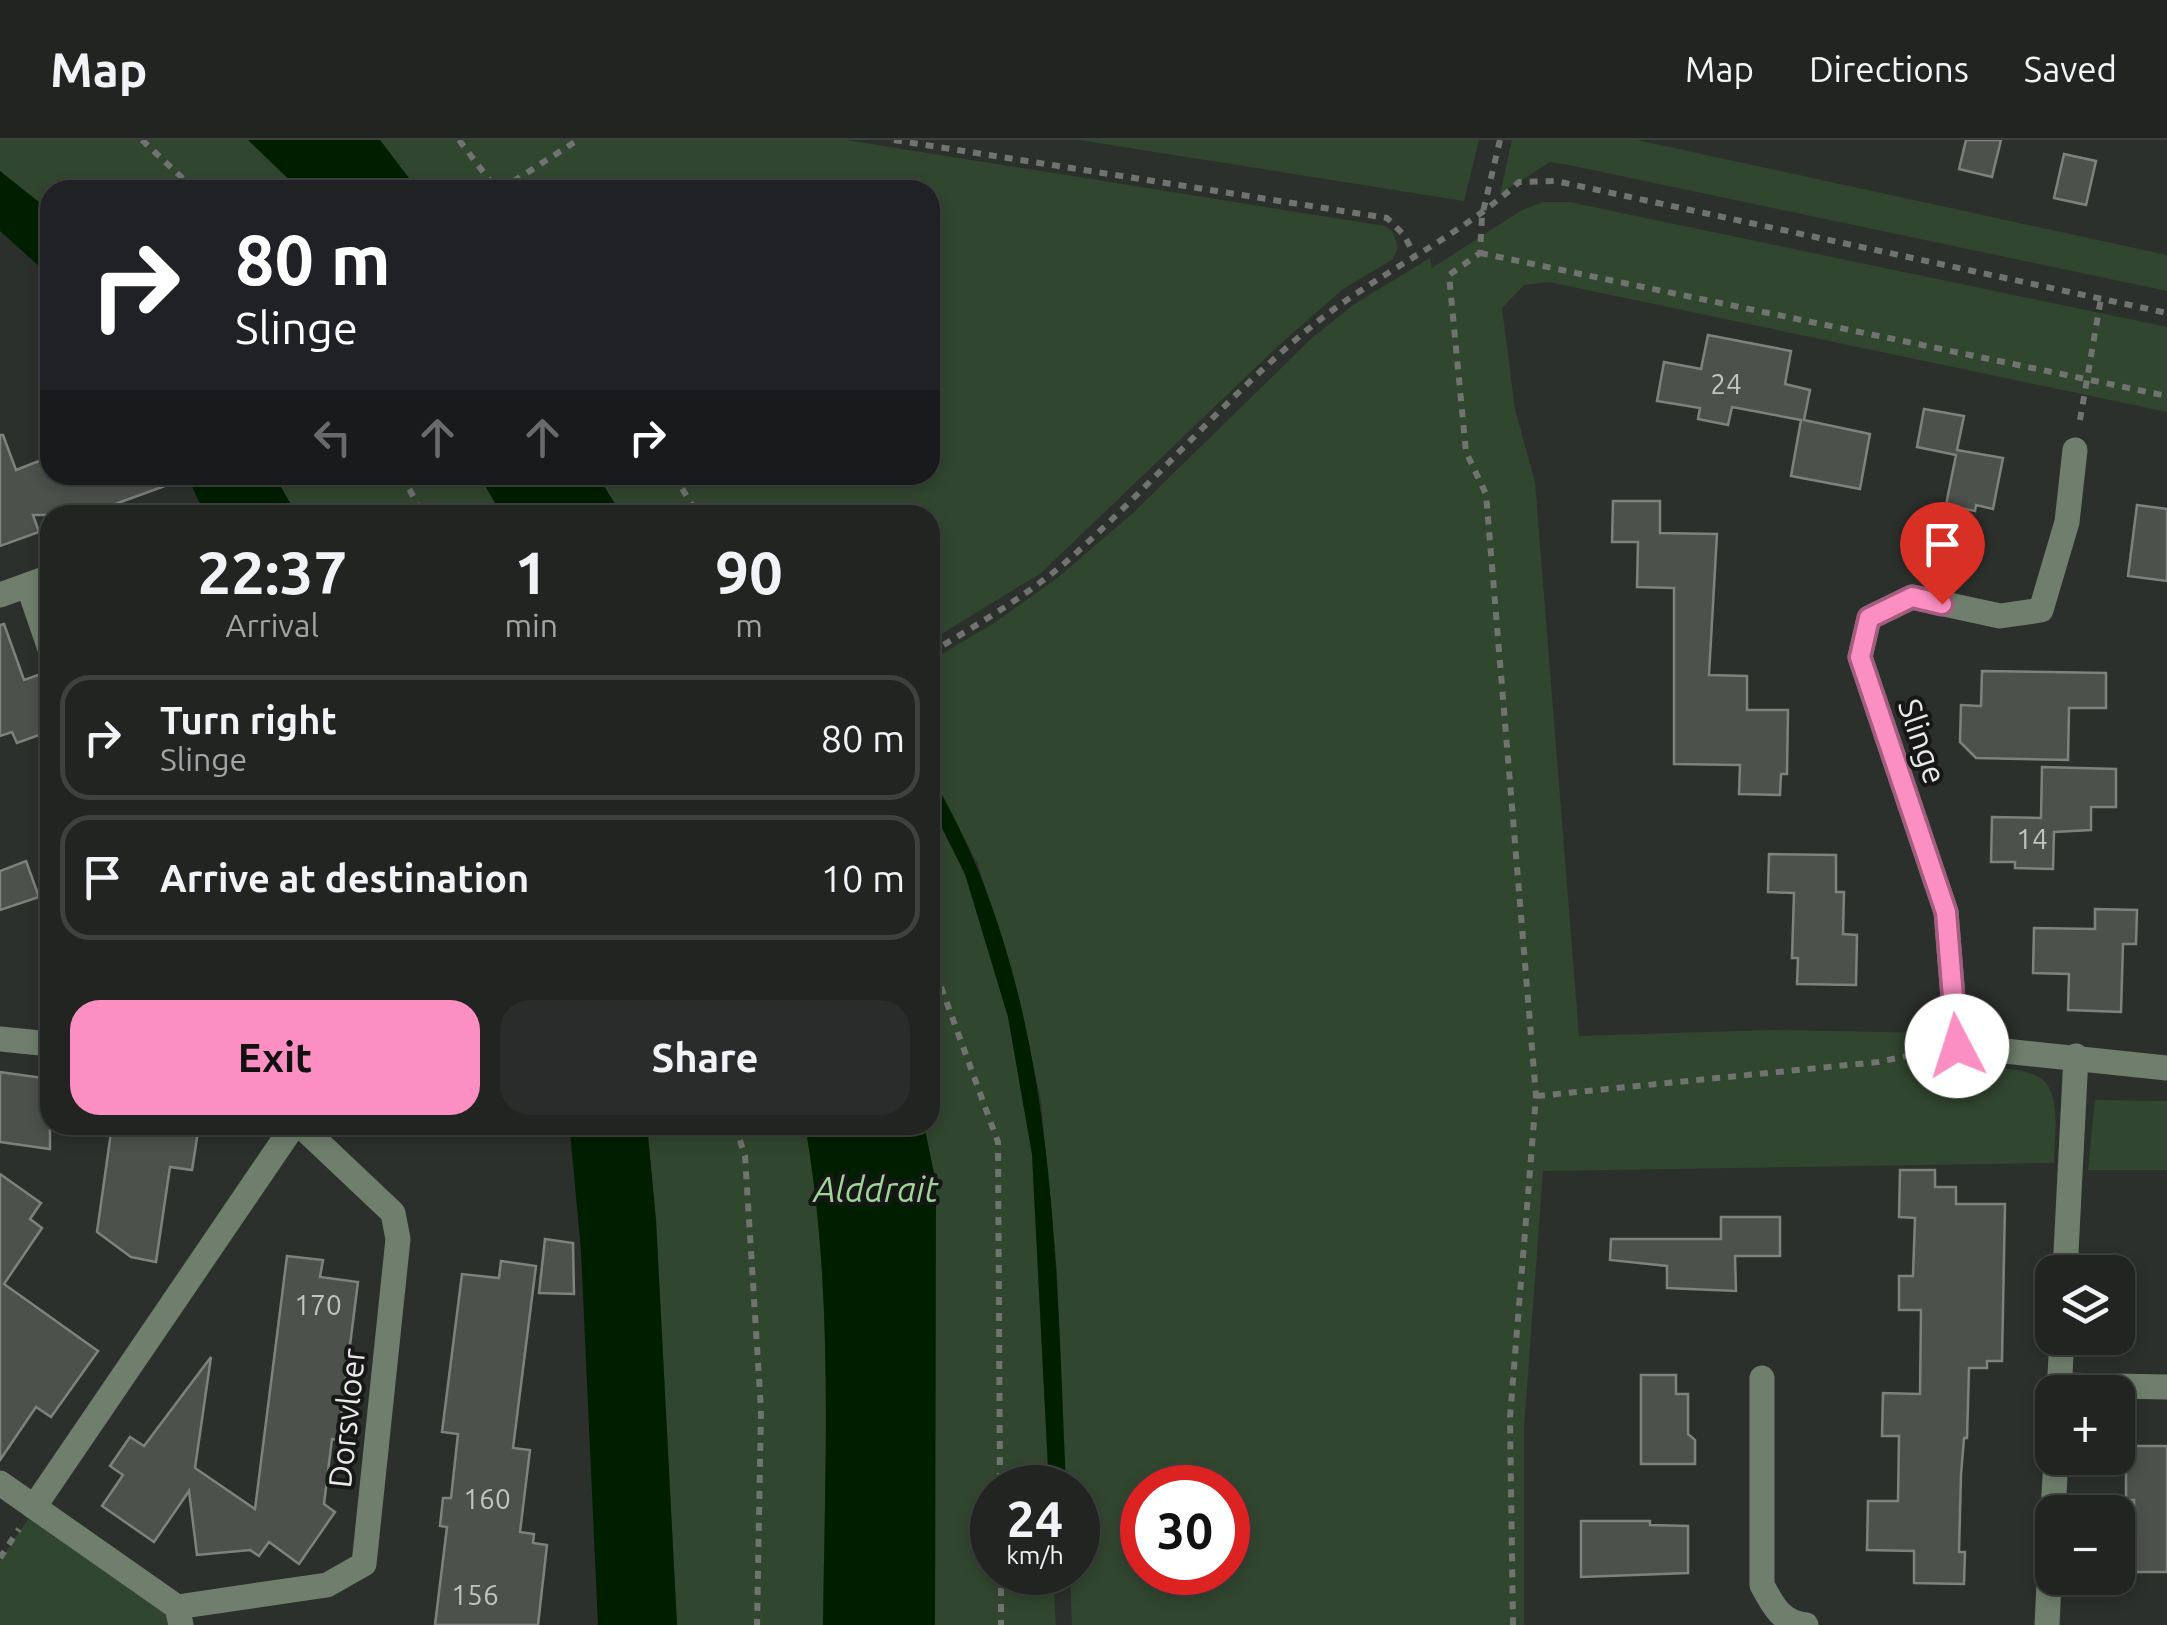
<!DOCTYPE html>
<meta charset="utf-8">
<style>
body{margin:0;font-family:Ubuntu,sans-serif;background:#292c2a;color:#f1f3f6;height:100vh;display:flex;flex-direction:column;font-size:38px;white-space:nowrap}
*{box-sizing:border-box;margin:0}
p{font-size:32px;color:#a2a4a5}
.icon{flex:none;width:55px;height:55px;fill:none;stroke:currentColor;stroke-width:2;stroke-linecap:round;stroke-linejoin:round}
.map{position:relative;flex:1;overflow:hidden}
.drawer{position:absolute;left:40px;top:365px;width:900px;height:630px;display:flex;flex-direction:column;background:#212421;border-radius:30px;box-shadow:0 5px 15px #0003,0 0 0 2px #3e413f}
.drawer>*{flex:none}
.hud{position:absolute;left:40px;top:40px;width:900px;height:305px;border-radius:30px;box-shadow:0 5px 15px #0003,0 0 0 2px #3e413f;background:#202124;color:#fff;overflow:hidden}
.buttons{position:absolute;left:2035px;top:1115px;display:grid;gap:20px}
.buttons a{display:grid;place-items:center;width:100px;height:100px;border-radius:20px;background:#212421;box-shadow:0 5px 15px #0003,0 0 0 2px #3e413f;font-size:50px}
.speed{position:absolute;left:970px;top:1325px;display:flex;gap:20px;font-size:50px;font-weight:700;text-align:center}
.speed>*{display:grid;place-content:center;width:130px;height:130px;border-radius:50%;background:#212421;box-shadow:0 5px 15px #0003,0 0 0 2px #3e413f;line-height:1}
.speed small{font-size:25px;font-weight:400}
.speed .limit{border:15px solid #d22;background:#fff;color:#111}
.pin{position:absolute;display:grid;place-items:center;width:85px;height:85px;color:#fff;margin:-102px -42px;border-radius:50% 50% 50% 0;rotate:-45deg;box-shadow:0 0 10px #0007}
.pin .icon{rotate:45deg}
.me{position:absolute;width:110px;margin:-55px;rotate:355deg;stroke-linejoin:round;filter:drop-shadow(0 0 8px #0008)}
.turn{display:flex;align-items:center;gap:35px;height:210px;padding:0 30px;font-size:45px}
.turn .icon{width:130px;height:130px;stroke-width:2.5}
.turn b{display:block;font-size:70px;line-height:85px}
.lanes{display:flex;align-items:center;height:95px;padding:0 30px;background:#0003;justify-content:center;gap:50px;direction:ltr}
.lanes .off{opacity:.35}
.eta{display:flex;justify-content:space-evenly;align-items:center;height:170px;text-align:center}
.eta b{font-size:60px;font-weight:700;line-height:70px}
.cta{display:flex;gap:20px;margin-top:auto;padding:20px 30px}
.cta a{flex:1;height:115px;border-radius:30px;background:#fc8fc2;color:#111;font-size:40px;font-weight:700;line-height:115px;text-align:center}
.cta a+a{background:#292c2a;color:#f1f3f6}
ul{padding:0;list-style:none}
li{display:flex;align-items:center;gap:30px;height:125px;margin:0 20px 15px;padding:0 10px;border:5px solid #3e413f;border-radius:30px}
li div{flex:1}
li b{display:block;font-size:38px}
li em{font-style:normal}
header{display:flex;align-items:center;gap:60px;box-sizing:border-box;height:140px;padding:0 50px;background:#212421;border-bottom:2px solid #3e413f}
header strong{font-size:48px}
nav{display:flex;gap:55px;margin-inline-start:auto;font-size:35px}
.map>svg:first-child{display:block}
.green{fill:#31462f;fill-rule:evenodd}
.water{fill:#001f00}
.building{fill:#4d514c;stroke:#7e827d;stroke-width:2.5}
.lines{fill:none;stroke-linecap:round;stroke-linejoin:round}
.path{stroke:#707370;stroke-width:6;stroke-dasharray:8 8;stroke-linecap:butt}
.minor{stroke:#707f6d;stroke-width:25}
.route-casing{stroke:#a45d7e;stroke-width:25}
.route{stroke:#fc8fc2;stroke-width:18}
.labels{text-anchor:middle;dominant-baseline:central;stroke-width:8;stroke-linejoin:round;paint-order:stroke}
.number-label{font-size:28px;fill:#c1c4c1}
.street-label{font-size:32px;fill:#e8eae8;stroke:#161716}
.water-label{font-size:35px;font-style:italic;fill:#9ed596;stroke:#161716}
</style>
<header>
<strong>Map</strong>
<nav><a>Map</a><a>Directions</a><a>Saved</a></nav>
</header>
<div class="map">
<svg width="2167" height="1485" viewBox="0 0 2167 1485">
<rect width="100%" height="100%" fill="#2c302c"/>
<g class="green">
<polygon points="0,0 248,0 300,50 50,50 50,71 0,31"/>
<polygon points="380,0 846,0 1385,86 1392,91 1398,107 1393,119 1343,149 1278,206 1041,433 930,501 930,375 622,375 597,335 930,335 930,50 418,50"/>
<polygon points="1079,0 1479,0 1464,61"/>
<polygon points="1512,0 1637,0 2167,115 2167,151 1569,25 1550,22 1500,54"/>
<path d="M1543 62H1569L2167 187V272L1549 142 1524 145 1502 168 1515 269 1535 342 1579 896 1773 890 1932 893C1939 903 1946 916 1958 921 1984 933 2040 920 2051 952 2059 974 2054 1001 2054 1023L1543 1031 1524 1288V1485H1072L1070 1433 1078 1432V1348L1066 1347 1057 1132 1041 961 1019 859 978 724 930 634V521L994 483 1056 439 1133 373 1312 198 1353 165 1430 118 1432 128 1522 70ZM1142 1348H1228V1432H1142Z"/>
<polygon points="274,335 479,335 502,375 297,375"/>
<polygon points="930,664 965,734 1008,877 1032,1014 1049,1347 992,1348 992,1432 1053,1433 1056,1485 935,1485 936,1043 924,985 930,985"/>
<polygon points="2095,960 2167,961 2167,1030 2088,1030"/>
<path d="M647 985H805C834 1149 825 1319 823 1485H677L656 1080Z"/>
<polygon points="35,1369 181,1485 0,1485 0,1421"/>
</g>
<g class="water">
<polygon points="248,0 380,0 418,50 300,50"/>
<polygon points="0,31 50,71 50,136 0,91"/>
<polygon points="187,335 274,335 297,375 205,375"/>
<polygon points="479,335 597,335 622,375 502,375"/>
<path d="M930 634C1058 848 1055 1106 1066 1347H1049L1032 1014 1008 877 965 734 930 664Z"/>
<polygon points="566,985 647,985 656,1080 677,1485 598,1485 581,1111 570,991"/>
<path d="M805 985H924L936 1043 935 1485H823C825 1319 834 1149 805 985Z"/>
</g>
<g class="building">
<polygon points="1966,0 2001,0 1992,37 1959,29"/>
<polygon points="2064,14 2096,21 2086,65 2054,58"/>
<polygon points="1708,195 1791,211 1785,244 1810,250 1804,280 1870,294 1860,349 1791,336 1801,280 1732,267 1728,285 1698,279 1700,268 1657,261 1664,222 1701,229"/>
<polygon points="1924,269 1964,276 1957,310 2003,318 1993,369 1976,365 1975,371 1946,365 1956,315 1917,307"/>
<polygon points="0,295 3,295 16,330 49,317 50,335 184,335 184,339 85,375 33,375 39,392 0,406"/>
<polygon points="1613,361 1660,361 1660,393 1717,394 1709,535 1747,536 1747,570 1788,570 1787,634 1781,634 1780,655 1739,654 1740,625 1674,624 1674,448 1637,447 1638,402 1612,402"/>
<polygon points="2137,365 2167,369 2167,441 2128,436"/>
<polygon points="4,484 24,540 44,533 50,549 50,591 17,603 12,592 0,596 0,485"/>
<polygon points="1982,531 2106,533 2106,568 2069,568 2068,620 1976,618 1960,602 1961,565 1981,566"/>
<polygon points="2042,627 2116,629 2116,667 2091,667 2091,690 2054,692 2053,729 2015,728 2015,722 1991,722 1992,677 2041,678"/>
<polygon points="1769,714 1836,715 1836,752 1844,752 1843,794 1857,795 1856,845 1797,844 1798,818 1792,818 1794,753 1768,752"/>
<polygon points="26,721 39,757 0,770 0,731"/>
<polygon points="2095,769 2137,770 2136,804 2123,804 2121,872 2068,870 2069,834 2033,833 2034,788 2095,789"/>
<polygon points="0,932 50,939 50,1009 0,1002"/>
<polygon points="112,985 199,985 192,1030 170,1027 156,1122 131,1117 97,1092"/>
<polygon points="1900,1030 1935,1030 1935,1047 1956,1047 1956,1064 2005,1064 2002,1221 1987,1221 1987,1228 1969,1228 1967,1298 1964,1298 1961,1335 1959,1412 1965,1412 1964,1444 1914,1443 1914,1411 1867,1410 1868,1361 1898,1361 1899,1296 1882,1296 1883,1253 1920,1254 1921,1170 1899,1170 1899,1136 1913,1136 1915,1078 1899,1077"/>
<polygon points="0,1034 41,1063 30,1079 42,1088 4,1144 98,1211 51,1277 36,1267 0,1320"/>
<polygon points="1721,1077 1780,1077 1780,1116 1735,1116 1736,1151 1667,1148 1667,1126 1610,1120 1611,1099 1721,1099"/>
<polygon points="545,1099 573,1103 574,1154 539,1153"/>
<polygon points="287,1116 323,1120 320,1137 358,1142 338,1300 332,1299 324,1364 335,1372 299,1424 269,1402 259,1416 250,1410 197,1415 189,1351 154,1402 102,1366 123,1335 110,1326 130,1297 144,1306 211,1217 195,1328 255,1369"/>
<polygon points="501,1121 536,1126 513,1308 530,1310 520,1392 534,1394 533,1403 547,1405 538,1485 435,1485 447,1387 440,1386 443,1358 451,1358 458,1294 442,1292 462,1134 499,1138"/>
<polygon points="1641,1235 1676,1235 1676,1254 1688,1254 1688,1294 1695,1300 1695,1324 1641,1324"/>
<polygon points="2126,1306 2167,1306 2167,1432 2134,1432 2134,1360 2126,1360"/>
<polygon points="1581,1381 1650,1381 1650,1385 1688,1386 1688,1433 1581,1437"/>
</g>
<g class="lines">
<g class="path">
<polyline points="142,0 195,50"/>
<polyline points="459,0 497,50"/>
<polyline points="894,0 1387,78 1404,95 1414,114"/>
<polyline points="1500,0 1482,76 1480,113 1449,135 1466,312 1486,354 1536,956 1510,1277 1513,1485"/>
<polyline points="500,50 578,0"/>
<polyline points="1480,113 2167,256"/>
<polyline points="2080,280 2101,158"/>
<polyline points="402,335 423,375"/>
<polyline points="674,335 698,375"/>
<path d="M930 513C980 483 1032 453 1075 414 1156 341 1228 255 1312 186 1378 132 1457 99 1519 42L1556 41 2167 173"/>
<polyline points="930,817 998,1002 1000,1348"/>
<polyline points="1537,956 1878,922 1931,911"/>
<polyline points="735,985 745,1016 761,1270 757,1485"/>
<polyline points="0,1418 19,1389"/>
<polyline points="1001,1432 1001,1485"/>
</g>
<g class="minor">
<polyline points="2075,310 2067,382 2041,470 2000,476 1912,457 1869,478 1860,517 1946,772 1957,906 2167,928"/>
<polyline points="28,445 50,509"/>
<polyline points="0,455 50,437"/>
<polyline points="0,899 50,904"/>
<polyline points="2065,1132 2076,916"/>
<path d="M1762 1238V1445C1773 1466 1781 1482 1806 1485"/>
<polyline points="2059,1245 2167,1247"/>
<polyline points="2059,1252 2062,1198"/>
<polyline points="0,1343 177,1467 181,1485"/>
<polyline points="34,1367 294,985"/>
<polyline points="2053,1372 2056,1318"/>
<polyline points="177,1467 327,1445 364,1424 398,1099 393,1073 300,985"/>
<polyline points="2047,1485 2052,1381"/>
</g>
</g>
<g class="lines">
<defs>
<polyline id="route" points="1942,464 1912,457 1869,478 1860,517 1946,772 1957,906"/>
</defs>
<use href="#route" class="route-casing"/>
<use href="#route" class="route"/>
</g>
<g class="labels">
<g class="number-label">
<text x="1726" y="243">24</text>
<text x="2032" y="698">14</text>
<text x="318" y="1164">170</text>
<text x="487" y="1358">160</text>
<text x="475" y="1454">156</text>
</g>
<g class="street-label">
<text transform="translate(1923 601) rotate(71)">Slinge</text>
<text transform="translate(346 1278) rotate(-84)">Dorsvloer</text>
</g>
<g class="water-label">
<text x="876" y="1049">Alddrait</text>
</g>
</g>
</svg>
<div class="buttons">
<a><svg class="icon" aria-label="layers" viewBox="0 0 24 24"><path d="M12 4l9 5-9 5-9-5zM3 14l9 5 9-5"/></svg></a>
<a>+</a>
<a>−</a>
</div>
<div class="speed"><div>24<small>km/h</small></div><div class="limit">30</div></div>
<div class="pin" style="left:1942px;top:464px;background:#d93025"><svg class="icon" aria-label="arrive" viewBox="0 0 24 24"><path d="M6 21V4h12l-3 4 3 4H6"/></svg></div>
<svg class="me" style="left:1957px;top:906px" viewBox="-20 -20 40 40"><circle r="19" fill="#fff"/><path d="M0-13L10 11 0 6-10 11z" fill="#fc8fc2"/></svg>
<div class="hud">
<div class="turn"><svg class="icon" aria-label="right" viewBox="0 0 24 24"><path d="M7 20v-9h11M14 6l5 5-5 5"/></svg><div><b>80 m</b>Slinge</div></div>
<div class="lanes"><svg class="icon off" aria-label="left" viewBox="0 0 24 24"><path d="M17 20v-9H6M10 6l-5 5 5 5"/></svg><svg class="icon off" aria-label="ahead" viewBox="0 0 24 24"><path d="M12 20V5M6 11l6-6 6 6"/></svg><svg class="icon off" aria-label="ahead" viewBox="0 0 24 24"><path d="M12 20V5M6 11l6-6 6 6"/></svg><svg class="icon" aria-label="right" viewBox="0 0 24 24"><path d="M7 20v-9h11M14 6l5 5-5 5"/></svg></div>
</div>
<section class="drawer">
<div class="eta">
<div><b>22:37</b><p>Arrival</p></div>
<div><b>1</b><p>min</p></div>
<div><b>90</b><p>m</p></div>
</div>
<ul>
<li><svg class="icon" aria-label="right" viewBox="0 0 24 24"><path d="M7 20v-9h11M14 6l5 5-5 5"/></svg><div><b>Turn right</b><p>Slinge</p></div><em>80 m</em></li>
<li><svg class="icon" aria-label="arrive" viewBox="0 0 24 24"><path d="M6 21V4h12l-3 4 3 4H6"/></svg><div><b>Arrive at destination</b></div><em>10 m</em></li>
</ul>
<div class="cta"><a>Exit</a><a>Share</a></div>
</section>
</div>
